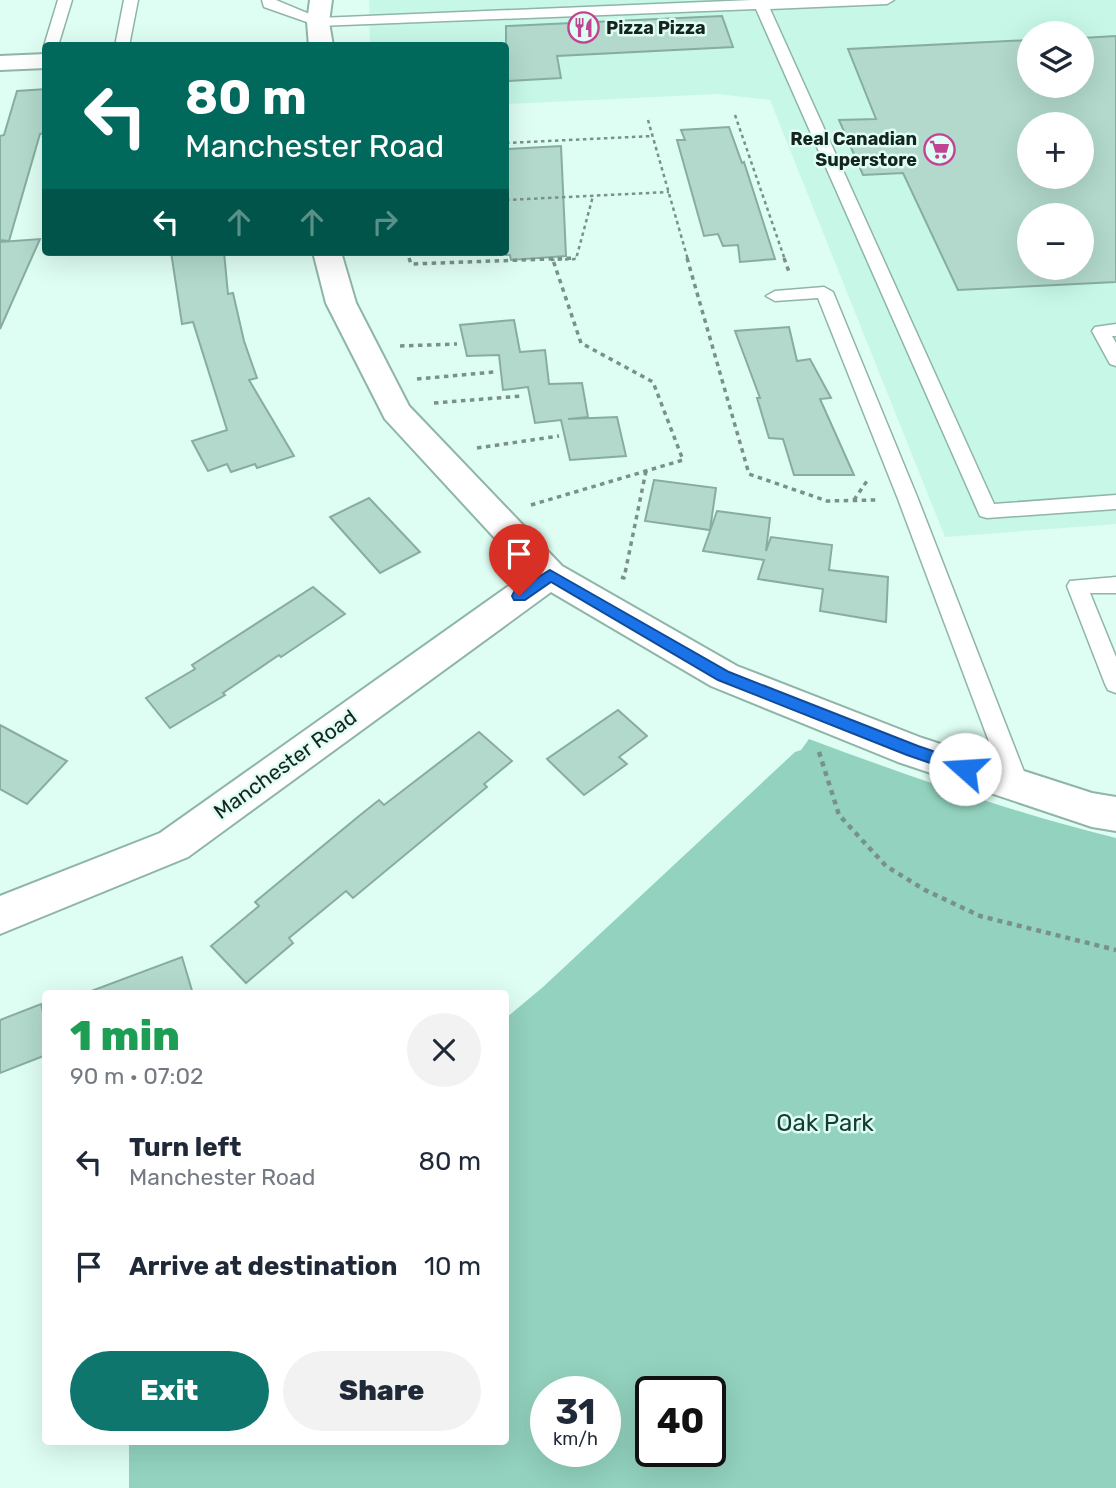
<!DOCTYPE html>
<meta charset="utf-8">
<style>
body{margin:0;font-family:Rubik,sans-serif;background:#f2f2f3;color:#1f2937;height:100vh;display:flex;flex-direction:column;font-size:26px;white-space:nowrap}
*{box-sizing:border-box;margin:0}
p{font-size:23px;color:#747a83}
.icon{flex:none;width:38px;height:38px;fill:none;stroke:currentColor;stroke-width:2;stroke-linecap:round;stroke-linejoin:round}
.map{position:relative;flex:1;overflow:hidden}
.drawer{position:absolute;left:42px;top:990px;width:467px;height:455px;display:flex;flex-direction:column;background:#fff;border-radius:7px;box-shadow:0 7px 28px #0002}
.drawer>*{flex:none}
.guide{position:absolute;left:42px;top:42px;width:467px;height:214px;border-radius:7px;box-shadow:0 7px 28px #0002;background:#00695c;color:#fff;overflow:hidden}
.controls{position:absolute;left:1017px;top:21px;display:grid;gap:14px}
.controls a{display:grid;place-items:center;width:77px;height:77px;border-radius:50%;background:#fff;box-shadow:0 7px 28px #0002;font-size:35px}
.speed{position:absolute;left:530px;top:1376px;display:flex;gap:14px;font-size:35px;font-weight:700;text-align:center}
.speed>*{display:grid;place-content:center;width:91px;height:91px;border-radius:50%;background:#fff;box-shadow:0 7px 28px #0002;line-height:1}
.speed small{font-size:18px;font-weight:400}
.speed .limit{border:4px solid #111;border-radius:10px;background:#fff;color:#111}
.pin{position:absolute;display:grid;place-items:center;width:60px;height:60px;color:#fff;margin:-72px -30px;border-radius:50% 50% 50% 0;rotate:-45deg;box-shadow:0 0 7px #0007}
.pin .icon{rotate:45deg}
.me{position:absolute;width:77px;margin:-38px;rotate:289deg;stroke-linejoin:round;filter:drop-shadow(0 0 5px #0008)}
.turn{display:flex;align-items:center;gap:24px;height:147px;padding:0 28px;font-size:32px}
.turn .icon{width:91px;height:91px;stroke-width:2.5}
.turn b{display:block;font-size:49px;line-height:60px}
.lanes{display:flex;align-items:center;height:66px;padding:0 28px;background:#0003;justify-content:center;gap:35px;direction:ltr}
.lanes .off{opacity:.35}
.round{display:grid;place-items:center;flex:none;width:74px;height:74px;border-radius:37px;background:#f2f2f3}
.headline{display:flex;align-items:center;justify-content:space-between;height:119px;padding:0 28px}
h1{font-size:42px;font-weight:800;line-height:52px;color:#1e9e55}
.action{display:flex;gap:14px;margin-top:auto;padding:14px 28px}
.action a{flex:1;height:80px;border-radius:42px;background:#0f766e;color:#fff;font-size:28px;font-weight:800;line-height:80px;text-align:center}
.action a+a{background:#f2f2f3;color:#1f2937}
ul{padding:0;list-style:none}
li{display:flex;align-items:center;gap:21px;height:105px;padding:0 28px}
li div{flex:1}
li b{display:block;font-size:26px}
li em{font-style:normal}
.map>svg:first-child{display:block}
.built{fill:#c6f7e7;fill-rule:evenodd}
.green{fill:#92d2be;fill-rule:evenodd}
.building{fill:#b2d9cc;stroke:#87ada1;stroke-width:2;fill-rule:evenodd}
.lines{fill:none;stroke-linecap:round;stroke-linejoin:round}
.lane-casing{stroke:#8fb5a8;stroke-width:3}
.street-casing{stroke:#8fb5a8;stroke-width:4}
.secondary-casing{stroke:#8fb5a8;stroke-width:4}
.path-far2{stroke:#7a918a;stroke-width:2.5;stroke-dasharray:3.5 3.5;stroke-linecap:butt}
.path-far1{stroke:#7a918a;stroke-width:3.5;stroke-dasharray:4.5 4.5;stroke-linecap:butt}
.path{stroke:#7a918a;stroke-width:4.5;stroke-dasharray:5 5;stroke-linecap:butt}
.lane{fill:#fff;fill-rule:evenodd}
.street{fill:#fff;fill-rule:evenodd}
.secondary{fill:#fff;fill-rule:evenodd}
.route{fill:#1a73e8;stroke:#114b97;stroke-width:2}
.labels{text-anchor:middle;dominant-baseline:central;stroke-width:5;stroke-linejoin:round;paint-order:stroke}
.far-poi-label{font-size:18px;font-weight:bold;fill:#162420;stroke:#defdf3;text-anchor:start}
.street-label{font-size:21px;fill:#162420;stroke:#defdf3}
.near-park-label{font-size:24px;fill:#143c31;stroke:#defdf3}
</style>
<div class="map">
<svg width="1116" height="1488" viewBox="0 0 1116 1488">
<rect width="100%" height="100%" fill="#defdf3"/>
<path class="built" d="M369 0H1116V524L945 537 770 100 718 94 506 104V46L370 45ZM1029 33H1082V86H1029ZM1029 124H1082V177H1029ZM1029 215H1082V268H1029Z"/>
<path class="green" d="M809 739C911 777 1011 812 1116 838V1488H129V1442H506V1018L543 987 795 752 801 750ZM546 1391H606V1451H546ZM651 1391H710V1451H651Z"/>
<g class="building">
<polygon points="722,16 733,47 557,56 561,78 506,81 506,26"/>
<path d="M1116 36V282L958 290 903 173 863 175 839 120 876 119 848 49 1029 40V86H1082V38ZM1029 124H1082V177H1029ZM1029 215H1082V268H1029Z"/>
<polygon points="46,89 46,133 40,134 9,241 0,240 0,136 4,135 17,91"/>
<polygon points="729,127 742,163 744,162 775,259 740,262 738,245 723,246 718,234 704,236 677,140 685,140 681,130"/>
<polygon points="561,146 566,256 511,260 510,255 506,255 506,149"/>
<polygon points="40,239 0,329 0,242"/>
<polygon points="171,252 224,252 228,294 233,293 244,341 257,378 249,380 294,456 257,468 255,464 231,472 227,464 208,471 192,441 227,430 193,322 182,324"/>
<polygon points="514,320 520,352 545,350 549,384 582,383 588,417 568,419 617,417 626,456 570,460 561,420 535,423 528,387 503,390 499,355 467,356 460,325"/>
<polygon points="789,327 797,361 810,359 831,398 820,399 854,475 794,475 783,439 769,438 757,398 760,398 735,331"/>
<polygon points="654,480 716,488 710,530 645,521"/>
<polygon points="369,498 420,552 380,573 330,517"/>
<polygon points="717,511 770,518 766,551 771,537 832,545 829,570 888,577 886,622 820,611 823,589 758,579 764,560 703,551"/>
<polygon points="313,587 345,614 281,657 279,655 223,693 225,695 170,728 146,698 195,669 192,665"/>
<polygon points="618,710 647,736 619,757 627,764 584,795 547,759"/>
<polygon points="0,725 67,761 27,804 0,789"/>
<polygon points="479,732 512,761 484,784 487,787 353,898 346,891 289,938 293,943 246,983 211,946 259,906 255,902 359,816 379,800 384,805"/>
<polygon points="182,957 193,994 92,994 91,991"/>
<polygon points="41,1004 46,1025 46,1055 0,1073 0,1020"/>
</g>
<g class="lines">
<defs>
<g id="lane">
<polygon points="58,0 72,0 58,46 46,46 46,48 44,46"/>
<polygon points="124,0 138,0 129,46 115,46"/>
<polygon points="262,0 276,0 319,18 752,0 894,0 887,4 770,9 994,504 1116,495 1116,509 987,518 980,516 756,9 318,26 264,7"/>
<polygon points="824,287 833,292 918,499 1030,787 1026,794 1018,797 1010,794 1006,787 898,499 818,298 775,301 766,296 775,291"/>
<polygon points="1116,324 1116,336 1112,336 1116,343 1116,366 1110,364 1092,331 1095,327"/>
<polygon points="1116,577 1116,593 1090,593 1116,657 1116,693 1108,690 1105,684 1067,586 1070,581"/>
</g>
<polygon id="street" points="46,54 46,68 0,70 0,56"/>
<g id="secondary">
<polygon points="310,0 332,0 329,22 333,46 309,46 307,22"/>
<polygon points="313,252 341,252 356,303 409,406 562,566 737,666 922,738 1092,793 1116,797 1116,831 1092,827 898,762 711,686 551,592 188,857 0,934 0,896 160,833 527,573 385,419 326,303"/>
</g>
</defs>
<use href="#lane" class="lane-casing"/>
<use href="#street" class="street-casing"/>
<use href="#secondary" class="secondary-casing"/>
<g class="path-far2">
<polyline points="735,115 785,260"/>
<polyline points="648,120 688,260"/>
<polyline points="506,143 653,136"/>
<polyline points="506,200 669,192"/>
<polyline points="407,252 410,260"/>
<polyline points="370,253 381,252"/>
<polyline points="551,260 576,259 593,196"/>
</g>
<g class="path-far1">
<polyline points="409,258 411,264 576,258"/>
<polyline points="687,258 749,474 827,501 876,500"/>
<polyline points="784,258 789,272"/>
<polyline points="400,346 457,344"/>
<polyline points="417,379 494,372"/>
<polyline points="434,403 522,396"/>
<polyline points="477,448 559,436"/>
<polyline points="854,500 869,478"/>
<polyline points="531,505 683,460 653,382 581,343 553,260"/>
<polyline points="621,577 624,578 646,471"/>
</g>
<polyline class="path" points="819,752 839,815 886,866 925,890 980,916 1116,950"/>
<use href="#lane" class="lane"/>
<use href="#street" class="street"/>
<use href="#secondary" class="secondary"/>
</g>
<polygon class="route" points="550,570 729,672 918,746 971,764 973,769 971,774 965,775 907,755 718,680 551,582 525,600 514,600 512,596 514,592"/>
<defs>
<symbol id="restaurant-ring" viewBox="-11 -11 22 22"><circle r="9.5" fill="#defdf3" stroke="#c14492" stroke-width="1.5"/><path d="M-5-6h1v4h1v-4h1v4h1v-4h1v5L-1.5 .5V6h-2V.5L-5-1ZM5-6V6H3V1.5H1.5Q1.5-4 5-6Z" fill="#c14492"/></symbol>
<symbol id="supermarket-ring" viewBox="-11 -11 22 22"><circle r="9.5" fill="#defdf3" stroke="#c14492" stroke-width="1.5"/><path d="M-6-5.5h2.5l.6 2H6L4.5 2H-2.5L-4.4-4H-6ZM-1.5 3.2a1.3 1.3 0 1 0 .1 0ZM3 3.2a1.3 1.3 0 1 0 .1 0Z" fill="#c14492"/></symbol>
</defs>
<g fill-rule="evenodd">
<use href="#restaurant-ring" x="566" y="10" width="35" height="35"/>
<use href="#supermarket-ring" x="922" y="132" width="35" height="35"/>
</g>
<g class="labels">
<g class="far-poi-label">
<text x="606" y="28">Pizza Pizza</text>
<text x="917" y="139" text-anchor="end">Real Canadian<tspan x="917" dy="21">Superstore</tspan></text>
</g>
<g class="street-label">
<text transform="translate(285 764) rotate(-36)">Manchester Road</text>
</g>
<g class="near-park-label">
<text x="825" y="1123">Oak Park</text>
</g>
</g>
</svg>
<div class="controls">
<a><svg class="icon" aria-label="layers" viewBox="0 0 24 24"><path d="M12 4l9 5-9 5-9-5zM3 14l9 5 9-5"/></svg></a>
<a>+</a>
<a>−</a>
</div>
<div class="speed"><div>31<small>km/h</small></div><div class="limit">40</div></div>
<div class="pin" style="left:519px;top:596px;background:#d93025"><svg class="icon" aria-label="arrive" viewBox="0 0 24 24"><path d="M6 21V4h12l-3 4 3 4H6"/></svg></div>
<svg class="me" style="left:965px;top:769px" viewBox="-20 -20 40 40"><circle r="19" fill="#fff"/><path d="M0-13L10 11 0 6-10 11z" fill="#1a73e8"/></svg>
<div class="guide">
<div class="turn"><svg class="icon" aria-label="left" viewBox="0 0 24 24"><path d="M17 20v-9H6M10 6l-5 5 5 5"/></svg><div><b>80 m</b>Manchester Road</div></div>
<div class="lanes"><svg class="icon" aria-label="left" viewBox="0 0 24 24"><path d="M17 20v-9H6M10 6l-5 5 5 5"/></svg><svg class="icon off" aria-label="ahead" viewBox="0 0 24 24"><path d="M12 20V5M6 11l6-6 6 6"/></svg><svg class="icon off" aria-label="ahead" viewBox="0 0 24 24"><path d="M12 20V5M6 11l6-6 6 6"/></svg><svg class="icon off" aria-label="right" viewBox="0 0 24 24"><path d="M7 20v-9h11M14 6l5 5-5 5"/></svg></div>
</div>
<section class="drawer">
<div class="headline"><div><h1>1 min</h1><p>90 m · 07:02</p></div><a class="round"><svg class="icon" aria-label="close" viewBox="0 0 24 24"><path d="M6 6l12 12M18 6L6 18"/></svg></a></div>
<ul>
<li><svg class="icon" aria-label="left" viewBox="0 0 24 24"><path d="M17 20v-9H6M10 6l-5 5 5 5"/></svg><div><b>Turn left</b><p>Manchester Road</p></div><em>80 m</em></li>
<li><svg class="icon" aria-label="arrive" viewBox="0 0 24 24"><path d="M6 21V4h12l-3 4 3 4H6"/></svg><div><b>Arrive at destination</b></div><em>10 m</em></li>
</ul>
<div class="action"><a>Exit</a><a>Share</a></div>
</section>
</div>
